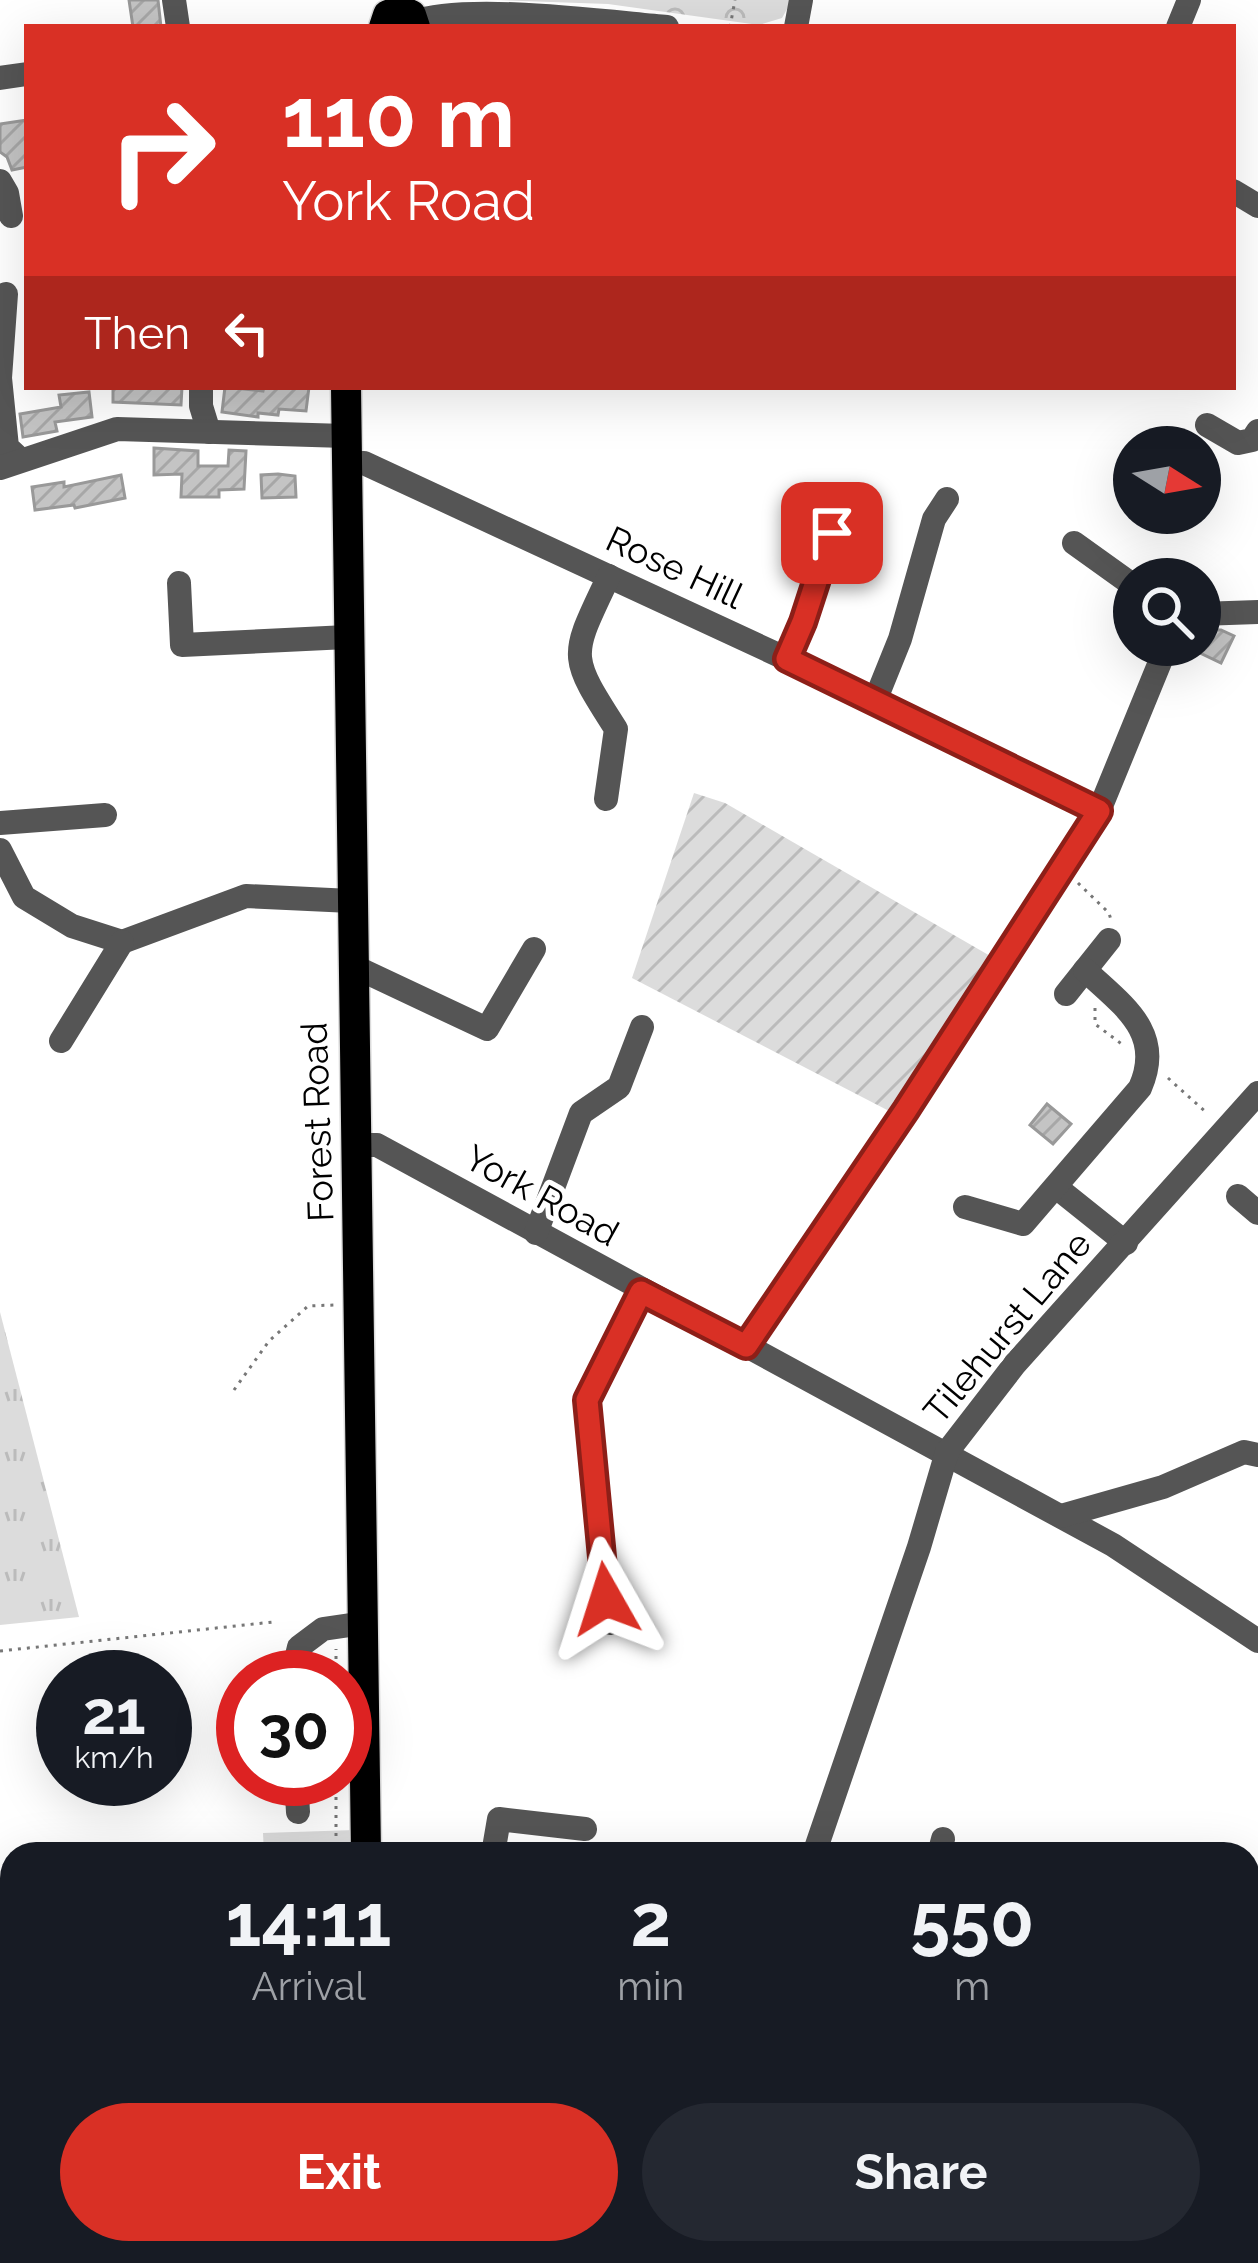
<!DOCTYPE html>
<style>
body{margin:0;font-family:Raleway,sans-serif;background:#242831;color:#f1f3f6;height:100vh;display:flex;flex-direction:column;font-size:45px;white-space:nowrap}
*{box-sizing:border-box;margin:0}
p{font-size:39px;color:#9ea1a6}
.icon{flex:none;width:66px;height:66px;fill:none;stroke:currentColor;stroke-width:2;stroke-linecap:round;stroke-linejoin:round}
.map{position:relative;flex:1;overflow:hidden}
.sheet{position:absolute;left:0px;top:1842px;width:1260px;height:423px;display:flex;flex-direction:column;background:#171b24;border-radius:36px 36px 0 0;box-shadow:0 12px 48px #0002}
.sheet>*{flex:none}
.hud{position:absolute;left:24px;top:24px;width:1212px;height:366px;border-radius:0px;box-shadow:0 12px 48px #0002;background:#d93025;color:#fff;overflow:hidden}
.needle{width:78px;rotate:101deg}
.controls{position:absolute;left:1113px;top:426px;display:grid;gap:24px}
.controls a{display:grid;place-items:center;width:108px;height:108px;border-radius:50%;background:#171b24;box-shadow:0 12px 48px #0002;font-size:60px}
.speed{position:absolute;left:36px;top:1650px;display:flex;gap:24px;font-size:60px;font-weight:700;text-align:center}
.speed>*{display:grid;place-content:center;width:156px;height:156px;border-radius:50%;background:#171b24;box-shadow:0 12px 48px #0002;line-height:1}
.speed small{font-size:30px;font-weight:400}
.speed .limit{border:18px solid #d22;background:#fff;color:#111}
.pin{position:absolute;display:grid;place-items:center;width:102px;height:102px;color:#fff;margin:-51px;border-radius:24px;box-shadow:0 6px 18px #0006}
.me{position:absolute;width:132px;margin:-66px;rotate:354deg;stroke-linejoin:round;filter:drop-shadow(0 0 9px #0008)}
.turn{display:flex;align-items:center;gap:42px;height:252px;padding:0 60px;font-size:54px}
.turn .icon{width:156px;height:156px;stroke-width:2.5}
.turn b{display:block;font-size:84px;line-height:102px}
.then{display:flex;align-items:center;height:114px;padding:0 60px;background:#0003;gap:24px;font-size:45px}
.eta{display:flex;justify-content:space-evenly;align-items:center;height:204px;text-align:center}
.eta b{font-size:72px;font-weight:700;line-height:84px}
.button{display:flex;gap:24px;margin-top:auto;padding:24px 60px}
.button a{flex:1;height:138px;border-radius:72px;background:#d93025;color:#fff;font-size:48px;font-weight:700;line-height:138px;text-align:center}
.button a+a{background:#242831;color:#f1f3f6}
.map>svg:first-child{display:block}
.grass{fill:url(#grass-tufts)}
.forest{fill:url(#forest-crowns)}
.garden{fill:url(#garden-furrows)}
.building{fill:url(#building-hatch);stroke:#999;stroke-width:3}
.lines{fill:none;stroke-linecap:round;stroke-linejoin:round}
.major-casing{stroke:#dbdbdb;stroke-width:33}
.path{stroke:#777;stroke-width:3;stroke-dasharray:3 6;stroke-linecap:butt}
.minor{stroke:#555;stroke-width:24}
.major{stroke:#000;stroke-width:30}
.route-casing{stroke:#8d1f18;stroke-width:30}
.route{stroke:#d93025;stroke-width:21}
.labels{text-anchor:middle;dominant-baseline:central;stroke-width:10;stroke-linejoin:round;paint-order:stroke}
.street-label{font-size:36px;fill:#000;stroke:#fff}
</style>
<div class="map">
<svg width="1258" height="2263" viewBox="0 0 1258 2263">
<defs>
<pattern id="grass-tufts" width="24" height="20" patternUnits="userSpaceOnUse" patternTransform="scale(3)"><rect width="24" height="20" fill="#dcdcdc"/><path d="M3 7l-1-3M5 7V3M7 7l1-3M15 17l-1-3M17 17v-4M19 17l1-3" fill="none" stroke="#bbb"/></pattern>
<pattern id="forest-crowns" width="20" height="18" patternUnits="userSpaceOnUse" patternTransform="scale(3)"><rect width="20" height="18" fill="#dcdcdc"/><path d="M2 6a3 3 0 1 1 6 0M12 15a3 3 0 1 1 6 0" fill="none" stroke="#bbb"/></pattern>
<pattern id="garden-furrows" width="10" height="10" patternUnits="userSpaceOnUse" patternTransform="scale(3)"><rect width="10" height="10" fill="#dcdcdc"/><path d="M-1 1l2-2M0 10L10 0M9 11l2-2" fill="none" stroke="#bbb"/></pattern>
<pattern id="building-hatch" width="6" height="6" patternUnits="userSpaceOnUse" patternTransform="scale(3)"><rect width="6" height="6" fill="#c4c4c4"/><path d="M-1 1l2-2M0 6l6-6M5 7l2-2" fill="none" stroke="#a7a7a7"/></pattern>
</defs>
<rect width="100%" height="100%" fill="#fff"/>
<g class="grass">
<polygon points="0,1312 79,1617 0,1625"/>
<polygon points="12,2184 12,2253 277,2253 280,2263 0,2263 0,2186"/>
</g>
<g class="forest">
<polygon points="497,0 792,0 782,18 759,25 608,4"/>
<polygon points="355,1830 356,1854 264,1854 263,1833"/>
</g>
<polygon class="garden" points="694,793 725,803 992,957 891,1112 632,978"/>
<g class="building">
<polygon points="129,0 158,0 161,27 133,27"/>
<polygon points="27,120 27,167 12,170 7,157 0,152 0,124"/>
<polygon points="113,387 182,387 181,405 113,402"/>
<polygon points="225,387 263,391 264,387 309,387 306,411 279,409 278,415 258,413 258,417 222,412"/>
<polygon points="89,392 92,417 55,422 57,431 23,437 20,414 61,407 59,395"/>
<polygon points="154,448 198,451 198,466 228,466 229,450 246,451 244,489 219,490 219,497 181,497 182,474 154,475"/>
<polygon points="278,474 295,476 296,497 262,498 261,475"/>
<polygon points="121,475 125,498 75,508 74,505 35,510 32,487 64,482 64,487"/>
<polygon points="1206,630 1221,630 1234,636 1221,663 1196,651"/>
<polygon points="1047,1104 1071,1124 1053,1144 1030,1125"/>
</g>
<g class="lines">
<defs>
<g id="major">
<polyline points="384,27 388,15 401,10 411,15 415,27"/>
<polyline points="346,387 366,1854"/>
<polyline points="373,2253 373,2263"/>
</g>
</defs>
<use href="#major" class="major-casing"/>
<g class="path">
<polyline points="730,27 735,0"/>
<polyline points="1078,883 1109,913 1111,920"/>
<polyline points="1095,1008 1095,1024 1123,1045"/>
<polyline points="1168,1078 1207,1113"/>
<polyline points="234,1390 269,1341 308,1306 334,1305"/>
<polyline points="0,1651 273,1622"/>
<polyline points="336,1677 336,1649"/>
<polyline points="336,1854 336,1779"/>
<polyline points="0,2245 12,2243"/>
<polyline points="140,2253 148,2263"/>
<polyline points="337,2253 338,2263"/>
<polyline points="36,2263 42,2253"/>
<polyline points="250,2263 258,2253"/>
</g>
<g class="minor">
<polyline points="174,0 178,27"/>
<path d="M415 22C465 3 608 22 667 27"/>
<polyline points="796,27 801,0"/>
<polyline points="1178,27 1189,0"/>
<polyline points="0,78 27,74"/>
<polyline points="0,181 7,193 11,216"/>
<polyline points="1233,191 1258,206"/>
<polyline points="6,294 0,378 7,447 21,460"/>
<polyline points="201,387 201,406 209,432"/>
<polyline points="1207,425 1238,443 1252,440 1258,431"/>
<polyline points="346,463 364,463 787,659 1099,811"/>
<polyline points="0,468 117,429 345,436"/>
<polyline points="1074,543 1134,586"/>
<polyline points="179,583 182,645 347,637"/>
<polyline points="1200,614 1258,612"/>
<polyline points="787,659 804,622 832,533"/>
<polyline points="875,701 900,639 934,519 947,499"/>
<path d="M606 799 616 729C567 653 571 657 609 576"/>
<polyline points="0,823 105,815"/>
<polyline points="0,850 24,897 72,926 122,942 246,896 351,901"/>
<polyline points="351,965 487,1029 534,949"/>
<polyline points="1066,994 1109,940"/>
<polyline points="61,1041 122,942"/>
<polyline points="355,1145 377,1145 1113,1545 1258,1641"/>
<polyline points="1056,1187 1126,1243"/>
<polyline points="1238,1196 1258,1213"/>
<path d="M965 1207 1023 1224 1140 1088C1165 1032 1122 1005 1085 970"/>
<polyline points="536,1233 581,1113 619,1087 642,1027"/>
<polyline points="745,1346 906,1110 1099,811 1167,645"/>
<polyline points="1061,1516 1163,1487 1244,1452 1258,1455"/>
<polyline points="610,1623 587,1400 641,1292"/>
<polyline points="294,1668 299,1647 323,1629 364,1623"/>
<polyline points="296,1779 298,1812"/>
<polyline points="493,1854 499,1819 585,1829"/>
<polyline points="814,1854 919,1547 947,1452 1015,1364 1258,1093"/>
<polyline points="939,1854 943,1839"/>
<polyline points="1248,2138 1258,2159"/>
<polyline points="1248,2211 1258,2171"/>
<polyline points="672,2263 676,2253"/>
<polyline points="838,2263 849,2253"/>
<polyline points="1234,2263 1236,2253"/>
</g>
<use href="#major" class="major"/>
</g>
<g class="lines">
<defs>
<polyline id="route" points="606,1599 587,1400 641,1292 746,1346 906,1110 1099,811 787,659 803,622 832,533"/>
</defs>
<use href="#route" class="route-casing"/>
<use href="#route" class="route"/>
</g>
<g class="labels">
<g class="street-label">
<text transform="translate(675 567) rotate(25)">Rose Hill</text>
<text transform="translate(317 1122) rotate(-92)">Forest Road</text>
<text transform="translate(542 1195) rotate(29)">York Road</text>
<text transform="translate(1007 1327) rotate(-50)">Tilehurst Lane</text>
</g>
</g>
</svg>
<div class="controls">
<a><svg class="needle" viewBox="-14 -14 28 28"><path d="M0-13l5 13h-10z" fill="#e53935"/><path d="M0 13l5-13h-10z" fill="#9ea1a6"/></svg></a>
<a><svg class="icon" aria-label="search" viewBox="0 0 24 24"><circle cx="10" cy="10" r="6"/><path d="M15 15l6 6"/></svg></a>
</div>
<div class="speed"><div>21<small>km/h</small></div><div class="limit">30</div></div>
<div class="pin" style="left:832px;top:533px;background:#d93025"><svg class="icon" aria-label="arrive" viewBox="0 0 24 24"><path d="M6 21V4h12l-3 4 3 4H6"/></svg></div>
<svg class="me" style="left:606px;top:1599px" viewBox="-20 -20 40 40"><path d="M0-17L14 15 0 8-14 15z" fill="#d93025" stroke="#fff" stroke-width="4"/></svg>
<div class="hud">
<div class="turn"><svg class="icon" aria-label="right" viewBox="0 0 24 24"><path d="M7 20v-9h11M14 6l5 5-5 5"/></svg><div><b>110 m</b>York Road</div></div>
<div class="then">Then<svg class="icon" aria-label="left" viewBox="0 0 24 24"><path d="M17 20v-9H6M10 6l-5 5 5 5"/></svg></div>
</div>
<section class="sheet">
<div class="eta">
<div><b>14:11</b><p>Arrival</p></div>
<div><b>2</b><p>min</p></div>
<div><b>550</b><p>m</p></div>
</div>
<div class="button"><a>Exit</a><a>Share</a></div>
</section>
</div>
